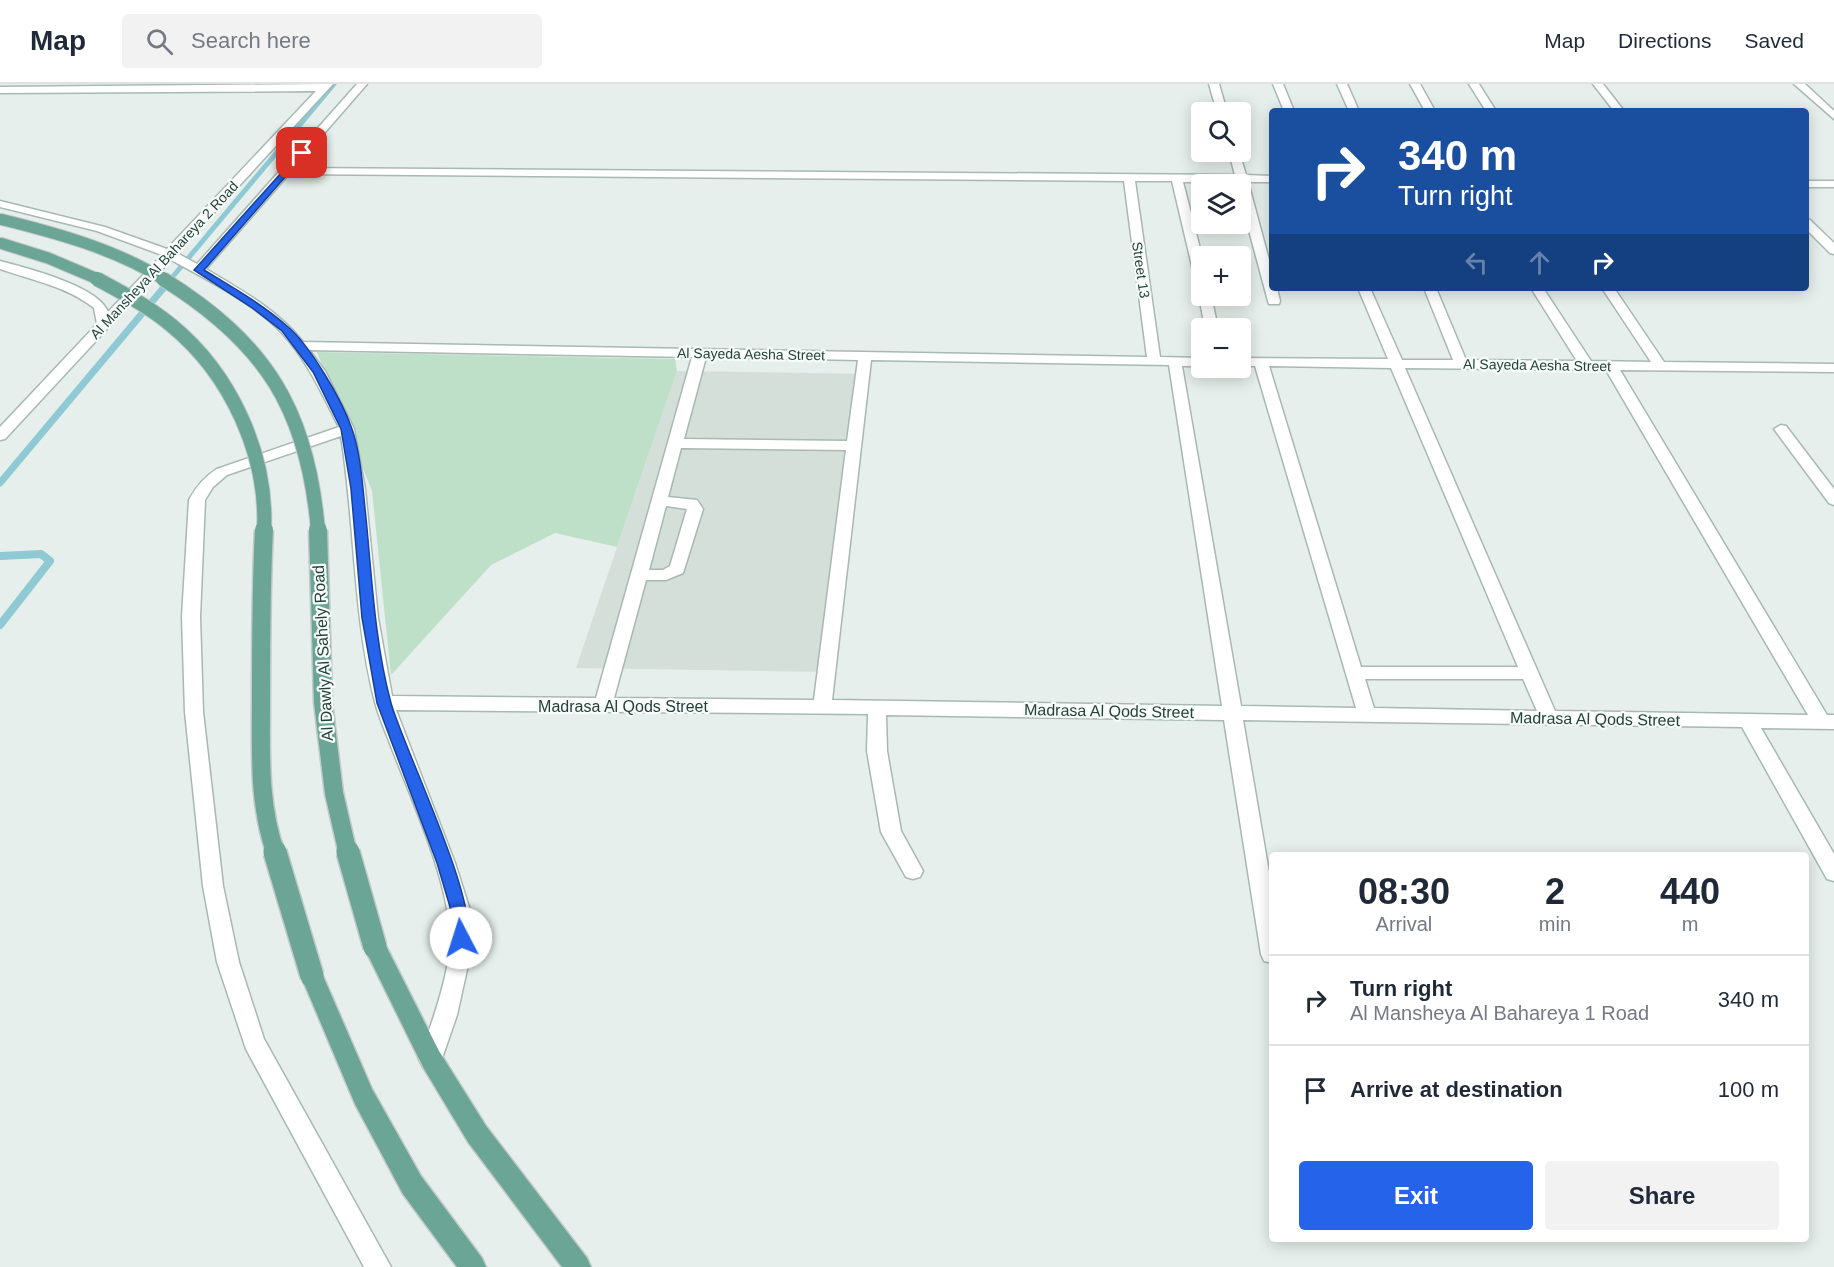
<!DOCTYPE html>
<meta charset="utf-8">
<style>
body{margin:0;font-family:Helvetica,sans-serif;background:#f2f2f3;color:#1f2937;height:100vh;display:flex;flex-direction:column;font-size:22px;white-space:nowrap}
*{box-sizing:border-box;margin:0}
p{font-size:20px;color:#747a83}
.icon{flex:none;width:33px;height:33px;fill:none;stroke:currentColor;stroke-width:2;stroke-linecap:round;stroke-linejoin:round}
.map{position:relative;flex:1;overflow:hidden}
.details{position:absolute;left:1269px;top:768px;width:540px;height:390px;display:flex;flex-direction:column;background:#fff;border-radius:6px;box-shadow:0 3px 15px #0003}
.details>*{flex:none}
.guide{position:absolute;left:1269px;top:24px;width:540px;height:183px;border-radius:6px;box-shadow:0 3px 15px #0003;background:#1a4fa0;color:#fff;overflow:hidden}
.tools{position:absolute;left:1191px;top:18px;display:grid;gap:12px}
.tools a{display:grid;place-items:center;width:60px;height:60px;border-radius:6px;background:#fff;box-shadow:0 3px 15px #0003;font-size:30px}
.pin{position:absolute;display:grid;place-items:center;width:51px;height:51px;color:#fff;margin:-26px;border-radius:12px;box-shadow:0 3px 9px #0006}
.me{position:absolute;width:66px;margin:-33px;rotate:355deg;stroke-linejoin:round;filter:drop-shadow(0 0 4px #0008)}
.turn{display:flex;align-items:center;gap:21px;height:126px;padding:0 30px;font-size:27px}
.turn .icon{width:78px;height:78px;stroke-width:2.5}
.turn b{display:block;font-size:42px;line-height:51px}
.lanes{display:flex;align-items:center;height:57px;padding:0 30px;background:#0003;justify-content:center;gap:30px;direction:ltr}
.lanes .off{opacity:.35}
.eta{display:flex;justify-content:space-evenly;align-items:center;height:102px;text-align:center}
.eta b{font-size:36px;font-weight:700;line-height:42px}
.action{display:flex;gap:12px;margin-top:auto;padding:12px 30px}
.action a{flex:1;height:69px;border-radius:6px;background:#2563eb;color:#fff;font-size:24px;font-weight:700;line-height:69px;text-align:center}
.action a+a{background:#f2f2f3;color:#1f2937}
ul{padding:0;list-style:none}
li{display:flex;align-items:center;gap:18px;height:90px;padding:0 30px;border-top:2px solid #e0e1e3}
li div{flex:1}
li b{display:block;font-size:22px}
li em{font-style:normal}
header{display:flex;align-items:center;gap:36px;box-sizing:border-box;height:84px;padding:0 30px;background:#fff;border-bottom:2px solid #e0e1e3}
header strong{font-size:28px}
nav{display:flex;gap:33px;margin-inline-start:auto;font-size:21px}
.search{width:420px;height:54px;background:#f2f2f3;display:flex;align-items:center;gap:15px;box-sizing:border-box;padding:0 21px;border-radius:6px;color:#747a83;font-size:22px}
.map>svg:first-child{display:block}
.built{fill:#d4dfda}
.green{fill:#bfe0c8}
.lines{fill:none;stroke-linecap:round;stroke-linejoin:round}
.stream-far2{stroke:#8ec9d4;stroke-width:5}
.stream-far1{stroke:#8ec9d4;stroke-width:7}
.stream{stroke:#8ec9d4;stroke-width:8}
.minor-casing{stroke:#a8b8b2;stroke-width:3}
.major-casing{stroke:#c2cac8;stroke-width:3}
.minor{fill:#fff;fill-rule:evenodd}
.major{fill:#6aa596;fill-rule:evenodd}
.major-bridge-far3-casing{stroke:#c2cac8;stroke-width:13;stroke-linecap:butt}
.major-bridge-far2-casing{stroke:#c2cac8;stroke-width:16;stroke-linecap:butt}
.major-bridge-far1-casing{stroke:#c2cac8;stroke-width:21;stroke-linecap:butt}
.major-bridge-casing{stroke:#c2cac8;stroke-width:26;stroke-linecap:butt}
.major-bridge-far3{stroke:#6aa596;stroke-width:11}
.major-bridge-far2{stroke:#6aa596;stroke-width:14}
.major-bridge-far1{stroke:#6aa596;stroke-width:18}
.major-bridge{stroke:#6aa596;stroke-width:23}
.route{fill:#2563eb;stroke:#184099;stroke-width:1.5}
.labels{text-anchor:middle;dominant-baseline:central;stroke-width:4.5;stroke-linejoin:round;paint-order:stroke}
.far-street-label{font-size:14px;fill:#24423a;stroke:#f7fbf9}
.street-label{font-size:16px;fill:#24423a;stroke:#f7fbf9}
</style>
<header>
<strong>Map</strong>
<div class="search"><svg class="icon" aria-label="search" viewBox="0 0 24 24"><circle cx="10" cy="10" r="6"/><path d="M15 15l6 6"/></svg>Search here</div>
<nav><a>Map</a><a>Directions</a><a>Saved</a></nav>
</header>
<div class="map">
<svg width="1834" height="1183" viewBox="0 0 1834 1183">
<rect width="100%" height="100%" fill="#e6efeb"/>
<polygon class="built" points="677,287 870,290 829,588 576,584"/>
<polygon class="green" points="317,268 675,275 677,287 617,463 555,449 491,481 391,591 372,407"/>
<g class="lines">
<polyline class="stream-far2" points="170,196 334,0"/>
<polyline class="stream-far1" points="0,399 171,195"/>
<polyline class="stream" points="0,472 41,470 50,477 0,541"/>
<defs>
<g id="minor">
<path d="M323 0H333L177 169 197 180 357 0H367L294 84 1235 91 1229 68H1239L1246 91 1272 92V98H1248L1272 187V204H1277L1280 217 1279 220H1269L1268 217 1240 113V100L1237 98H1183L1202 172V203L1196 199 1172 97H1135L1160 273 1202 274V282H1182L1241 622 1356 624 1255 282H1240V274L1388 275 1358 204H1370L1402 276H1453L1424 204H1436L1466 276 1577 277 1531 204H1543L1591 277 1651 278 1602 204H1614L1664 278 1834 280V288L1620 286 1827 631H1834V645L1761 644 1834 770V797L1827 795 1742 643 1243 636 1272 806V879L1264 877 1261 870 1224 636 886 631 887 667 901 747 923 787 920 793 913 795 906 793 881 748 867 667 868 630 396 626 455 779 469 823 472 854 468 881 457 931 439 983 431 986 423 983 419 975C431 941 451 888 450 852 448 792 410 713 389 657 384 644 378 631 375 618 353 533 355 440 341 352L227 391 213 403 205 416 200 533 203 628 223 802 239 878 264 955 391 1183H364L246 965 217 878 203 802 185 628 182 533 189 416C196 403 204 393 217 385L339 343C322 310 307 276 282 249 257 221 204 194 171 176L5 355 0 356V343L97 240 94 224C68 203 32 196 0 185V177C26 184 99 202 108 228L162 171 97 147 0 123V117L105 143 167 165 316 7 0 9V3ZM289 90 1124 97 1147 273 303 258C278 226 241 206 206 185ZM309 266 692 273 596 614 392 612 378 534 365 405 354 345 325 287ZM706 273 858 276 847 357 684 355ZM871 276 1169 281 1222 622 832 616ZM1269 282 1391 284 1518 583H1361ZM1405 284 1606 286 1808 631 1555 627ZM681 364 846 366 814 616 614 614 646 496H666L683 489 703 425 697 416 668 413ZM666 422 687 425 670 482 663 486H649ZM1365 595H1523L1537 627 1374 624Z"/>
<polygon points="1209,0 1219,0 1227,28 1217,28"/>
<polygon points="1273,0 1283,0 1294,27 1284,27"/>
<polygon points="1337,0 1347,0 1359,27 1349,27"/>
<polygon points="1410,0 1420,0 1435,27 1425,27"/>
<polygon points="1469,0 1479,0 1496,27 1486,27"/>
<polygon points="1593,0 1603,0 1624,27 1614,27"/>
<polygon points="1794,0 1805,0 1834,27 1834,35"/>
<rect x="1806" y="97" width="28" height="6"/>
<polygon points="1806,135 1810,136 1834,159 1834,170 1830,169 1806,145"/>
<polygon points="1202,209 1202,212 1211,212 1218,244 1205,244 1199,212"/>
<polygon points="1781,341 1786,342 1834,405 1834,421 1829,419 1774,345"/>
</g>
<g id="major">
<polygon points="375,854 383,856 439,967 486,1042 587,1174 591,1183 562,1183 468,1058 423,983 364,863 367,856"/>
<polygon points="312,882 320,885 372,1005 421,1092 482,1174 486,1183 457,1183 403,1110 355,1020 301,892 304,885"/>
</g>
</defs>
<use href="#minor" class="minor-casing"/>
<use href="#major" class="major-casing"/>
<use href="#minor" class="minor"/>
<use href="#major" class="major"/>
<defs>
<g id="major-bridge-far3">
<path d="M0 135C57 149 115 165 165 196"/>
<polyline points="0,159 48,174 100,196"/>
</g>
<g id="major-bridge-far2">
<path d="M97 195C123 209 148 222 171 241 231 290 268 371 264 447"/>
<path d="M163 195C266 259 308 326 318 447"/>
</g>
<g id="major-bridge-far1">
<path d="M264 446C261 502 261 559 261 616 261 667 258 721 276 770"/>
<polyline points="318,446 323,618 334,709 348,770"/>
</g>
<g id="major-bridge">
<polyline points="275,768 312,892"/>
<polyline points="348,768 375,863"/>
</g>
</defs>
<use href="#major-bridge-far3" class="major-bridge-far3-casing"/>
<use href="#major-bridge-far2" class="major-bridge-far2-casing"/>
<use href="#major-bridge-far1" class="major-bridge-far1-casing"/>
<use href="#major-bridge" class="major-bridge-casing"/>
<use href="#major-bridge-far3" class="major-bridge-far3"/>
<use href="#major-bridge-far2" class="major-bridge-far2"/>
<use href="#major-bridge-far1" class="major-bridge-far1"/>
<use href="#major-bridge" class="major-bridge"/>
</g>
<path class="route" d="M300 68 306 69 204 186C232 203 262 220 287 242 310 261 342 316 352 345 361 370 363 407 366 434 372 495 375 560 391 619 403 663 483 825 466 859L461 861 455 859 450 823 437 779 377 619 362 534 351 405 341 345 313 288 282 247 251 223 194 186Z"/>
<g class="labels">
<g class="far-street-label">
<text transform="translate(164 176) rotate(-47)">Al Mansheya Al Bahareya 2 Road</text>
<text transform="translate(1141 186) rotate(82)">Street 13</text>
<text transform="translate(751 270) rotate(1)">Al Sayeda Aesha Street</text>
<text transform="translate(1537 281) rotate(1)">Al Sayeda Aesha Street</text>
</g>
<g class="street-label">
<text transform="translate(323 569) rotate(-93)">Al Dawly Al Sahely Road</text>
<text x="623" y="622">Madrasa Al Qods Street</text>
<text transform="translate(1109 627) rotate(1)">Madrasa Al Qods Street</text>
<text transform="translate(1595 635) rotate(1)">Madrasa Al Qods Street</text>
</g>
</g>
</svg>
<div class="tools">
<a><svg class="icon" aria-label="search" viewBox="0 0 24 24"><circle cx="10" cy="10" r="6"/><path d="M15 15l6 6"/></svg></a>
<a><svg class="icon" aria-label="layers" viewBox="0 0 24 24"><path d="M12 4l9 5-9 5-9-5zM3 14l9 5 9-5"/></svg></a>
<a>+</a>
<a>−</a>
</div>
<div class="pin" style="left:302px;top:69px;background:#d93025"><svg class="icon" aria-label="arrive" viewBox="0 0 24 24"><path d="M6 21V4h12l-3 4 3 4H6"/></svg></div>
<svg class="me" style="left:461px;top:854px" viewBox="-20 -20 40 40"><circle r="19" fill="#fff"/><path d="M0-13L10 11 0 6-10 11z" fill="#2563eb"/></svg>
<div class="guide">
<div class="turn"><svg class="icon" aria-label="right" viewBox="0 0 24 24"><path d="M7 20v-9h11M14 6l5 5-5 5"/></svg><div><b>340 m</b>Turn right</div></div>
<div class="lanes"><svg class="icon off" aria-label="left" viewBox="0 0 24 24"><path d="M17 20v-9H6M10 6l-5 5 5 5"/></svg><svg class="icon off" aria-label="ahead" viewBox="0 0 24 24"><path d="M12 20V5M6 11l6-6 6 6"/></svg><svg class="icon" aria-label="right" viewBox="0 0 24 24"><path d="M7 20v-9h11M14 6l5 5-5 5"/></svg></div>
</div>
<section class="details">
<div class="eta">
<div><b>08:30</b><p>Arrival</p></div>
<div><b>2</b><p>min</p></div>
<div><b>440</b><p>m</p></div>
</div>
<ul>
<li><svg class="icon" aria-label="right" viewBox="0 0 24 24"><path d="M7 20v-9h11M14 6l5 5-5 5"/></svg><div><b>Turn right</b><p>Al Mansheya Al Bahareya 1 Road</p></div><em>340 m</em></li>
<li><svg class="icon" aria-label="arrive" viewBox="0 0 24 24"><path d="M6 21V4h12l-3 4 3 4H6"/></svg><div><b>Arrive at destination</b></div><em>100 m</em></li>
</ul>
<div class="action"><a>Exit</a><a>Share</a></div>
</section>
</div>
